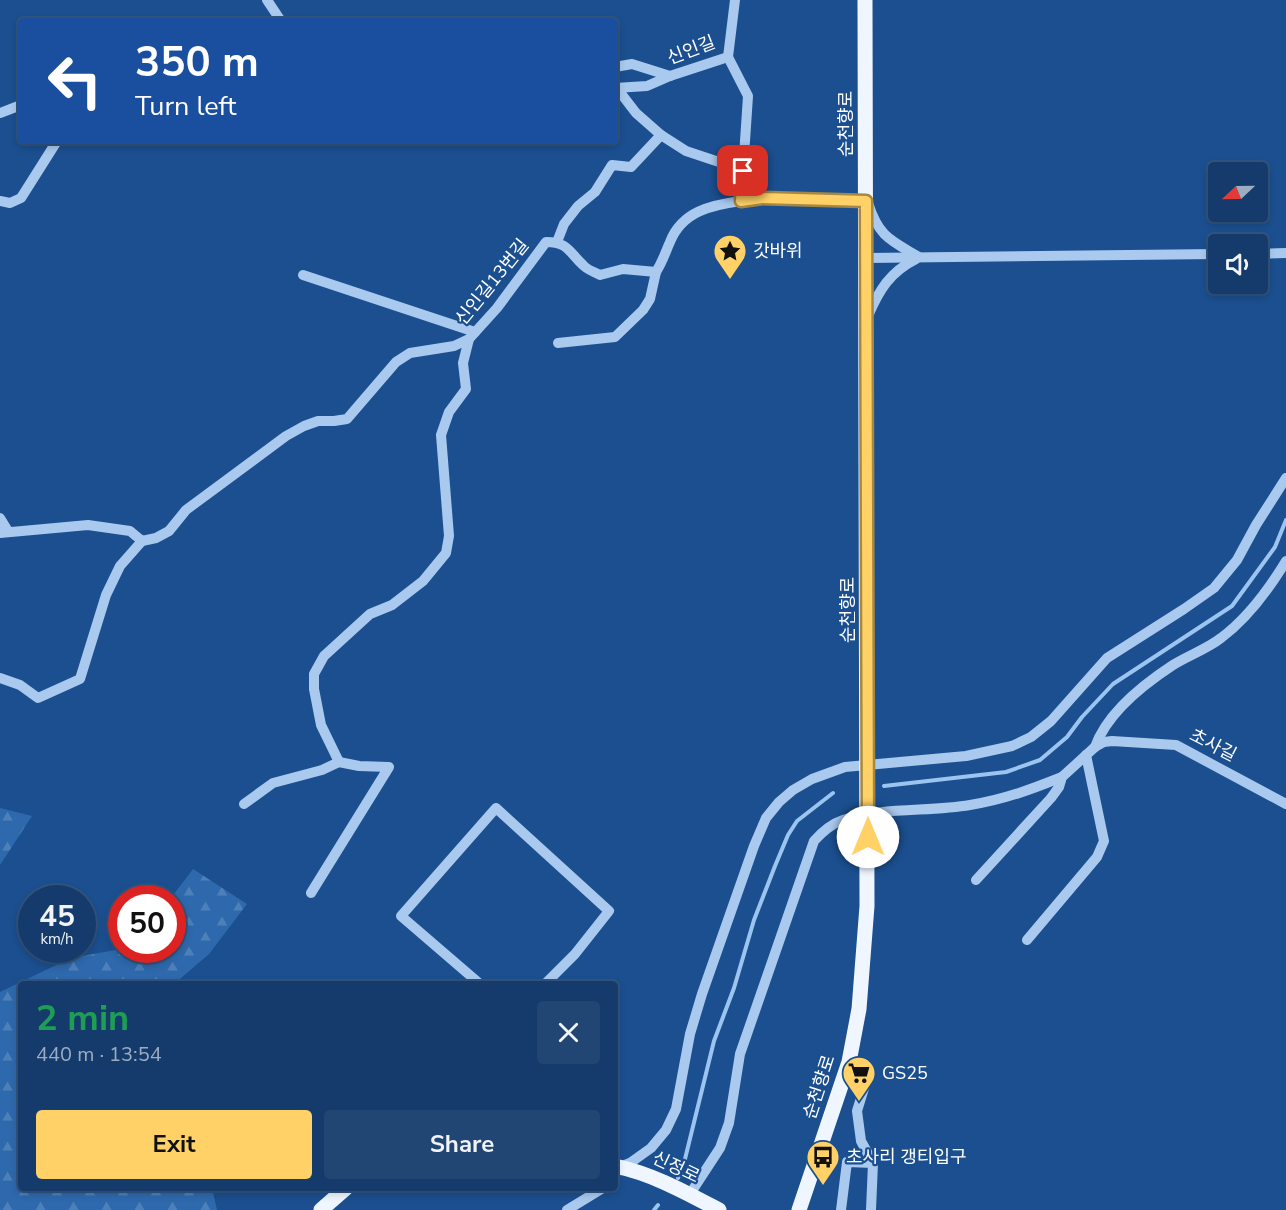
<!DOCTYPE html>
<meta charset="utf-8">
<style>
body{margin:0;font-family:"Nunito Sans","Noto Sans KR",sans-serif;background:#214673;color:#f1f3f6;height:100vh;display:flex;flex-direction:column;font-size:22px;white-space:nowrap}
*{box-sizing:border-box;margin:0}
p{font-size:20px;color:#9dadc1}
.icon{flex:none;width:33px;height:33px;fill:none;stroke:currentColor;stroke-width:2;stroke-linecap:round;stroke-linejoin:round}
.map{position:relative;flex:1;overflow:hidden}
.drawer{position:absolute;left:18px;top:981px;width:600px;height:210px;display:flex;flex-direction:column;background:#143b6b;border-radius:6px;box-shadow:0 3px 9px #0003,0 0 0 2px #33557e}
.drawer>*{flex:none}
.guide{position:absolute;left:18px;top:18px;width:600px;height:126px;border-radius:6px;box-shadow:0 3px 9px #0003,0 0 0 2px #33557e;background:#1a4fa0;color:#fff;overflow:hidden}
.needle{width:39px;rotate:248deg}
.controls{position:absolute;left:1208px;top:162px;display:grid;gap:12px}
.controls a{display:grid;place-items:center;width:60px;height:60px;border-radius:6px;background:#143b6b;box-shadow:0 3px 9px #0003,0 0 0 2px #33557e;font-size:30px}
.speed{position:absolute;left:18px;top:885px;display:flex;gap:12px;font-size:30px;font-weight:700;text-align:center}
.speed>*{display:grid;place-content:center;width:78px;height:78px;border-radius:50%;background:#143b6b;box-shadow:0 3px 9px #0003,0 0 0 2px #33557e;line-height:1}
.speed small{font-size:15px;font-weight:400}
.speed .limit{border:9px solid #d22;background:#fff;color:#111}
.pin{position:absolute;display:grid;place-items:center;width:51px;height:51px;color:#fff;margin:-26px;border-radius:12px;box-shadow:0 3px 9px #0006}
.me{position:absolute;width:66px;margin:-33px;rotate:0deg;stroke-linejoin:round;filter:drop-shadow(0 0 4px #0008)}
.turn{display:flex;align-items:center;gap:21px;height:126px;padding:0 18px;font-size:27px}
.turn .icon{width:78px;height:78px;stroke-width:2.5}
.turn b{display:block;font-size:42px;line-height:51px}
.round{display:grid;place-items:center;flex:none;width:63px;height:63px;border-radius:6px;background:#214673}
.overview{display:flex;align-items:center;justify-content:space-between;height:102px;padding:0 18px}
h1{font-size:36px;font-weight:700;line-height:45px;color:#1e9e55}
.button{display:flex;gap:12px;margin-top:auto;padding:12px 18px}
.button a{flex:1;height:69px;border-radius:6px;background:#ffd166;color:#111;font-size:24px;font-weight:700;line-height:69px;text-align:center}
.button a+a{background:#214673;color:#f1f3f6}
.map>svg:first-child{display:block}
.forest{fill:url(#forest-firs)}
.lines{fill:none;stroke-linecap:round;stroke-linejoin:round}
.stream{stroke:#9cc4f0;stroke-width:4}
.minor{stroke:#a9c9ee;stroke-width:10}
.major{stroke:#f0f6ff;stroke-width:15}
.route-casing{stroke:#a68842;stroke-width:15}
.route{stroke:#ffd166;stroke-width:10}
.labels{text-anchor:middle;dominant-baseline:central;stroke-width:4.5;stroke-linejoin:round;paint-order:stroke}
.street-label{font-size:18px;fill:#fff;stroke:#1b4f8f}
.poi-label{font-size:18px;fill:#fff;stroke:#1b4f8f;text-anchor:start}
</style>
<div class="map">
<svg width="1286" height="1210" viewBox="0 0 1286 1210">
<defs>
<pattern id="forest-firs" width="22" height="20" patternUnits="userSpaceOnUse" patternTransform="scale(1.5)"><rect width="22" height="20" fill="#2e69ad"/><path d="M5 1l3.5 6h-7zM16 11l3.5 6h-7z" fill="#4d80b9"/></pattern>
</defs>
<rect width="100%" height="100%" fill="#1b4f8f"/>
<g class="forest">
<polygon points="0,808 32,816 0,865"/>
<polygon points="193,869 247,904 209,954 174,984 21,984 21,1188 212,1188 217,1210 0,1210 0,992 71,958 121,949 172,950 172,898 171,898"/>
</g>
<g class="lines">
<g class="stream">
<polyline points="884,786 1006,772 1040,760 1067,737 1082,717 1113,684 1232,606 1275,547 1286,520"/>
<polyline points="678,1178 685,1159 714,1041 734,988 754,920 775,866 788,835 797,821 833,793"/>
<polyline points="654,1210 658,1205"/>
</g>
<g class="minor">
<polyline points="267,0 281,21"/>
<polyline points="615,67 632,64 670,76"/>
<polyline points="615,88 647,86 670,76 728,57 735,0"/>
<polyline points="0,113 21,105"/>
<polyline points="661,135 686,151 743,170"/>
<polyline points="0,201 10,203 21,198 57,141"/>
<polyline points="741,201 762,198 866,201"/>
<path d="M868 203C879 237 890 240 919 257"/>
<polyline points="557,242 564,224 578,206 595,192 612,165 631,167 661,135 636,113 616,87"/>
<polyline points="1257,254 1286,253"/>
<polyline points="867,258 1218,254"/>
<polyline points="303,275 475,332"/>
<path d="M868 316C879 290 890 272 916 259"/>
<polyline points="558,343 615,337 643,310 650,299 656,272"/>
<polyline points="0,518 8,531"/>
<path d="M0 533 88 525 130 531 142 541 156 538 169 531 186 510 286 436 304 426 318 421H334L347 419 396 362 410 353 454 346 469 339 497 308 546 242C568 242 569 252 583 265 587 270 595 272 600 275L623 269 656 272C663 261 665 253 670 242 682 211 712 205 741 201L748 96 728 57"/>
<polyline points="0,678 20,685 38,698 80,679 106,595 120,566 142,541"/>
<path d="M1095 747C1107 713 1144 684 1173 665 1189 655 1207 649 1221 638 1248 618 1269 589 1286 561"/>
<polyline points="244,804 273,783 322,770 339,762 321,725 314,689 314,674 324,656 370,614 392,605 423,581 446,553 449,536 441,435 449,412 466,389 463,363 469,339"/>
<polyline points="976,880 1051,798 1059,787 1062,777 1095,747 1104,742 1112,741 1176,745 1286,804"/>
<polyline points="311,893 389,767 359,766 339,762"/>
<polyline points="1027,940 1097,857 1104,841 1086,755"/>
<polyline points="480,984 401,916 496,808 609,911 575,954 545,984"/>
<polyline points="865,1085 857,1111 861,1141 873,1163 871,1210"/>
<polyline points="615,1174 620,1167 630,1163 651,1148 666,1130 676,1109 690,1034 702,994 754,846 766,818 779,802 793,790 812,779 845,767 966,756 1012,746 1031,737 1051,721 1107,658 1184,609 1214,588 1237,560 1256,525 1286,478"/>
<path d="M690 1194 720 1148 729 1123 740 1054 814 841C822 832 831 824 843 820 882 807 930 812 970 805 1003 800 1032 789 1062 777"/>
<polyline points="567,1210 603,1188"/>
<polyline points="841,1210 847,1162 873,1163"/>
</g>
<g class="major">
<path d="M615 1166C653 1174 685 1192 719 1210"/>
<polyline points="321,1210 346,1188"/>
<polyline points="799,1210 849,1062 859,1009 867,906 865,0"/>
</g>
</g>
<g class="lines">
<defs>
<polyline id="route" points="743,171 741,201 762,198 866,201 868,837"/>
</defs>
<use href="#route" class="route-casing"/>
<use href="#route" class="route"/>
</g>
<defs>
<symbol id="sight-pin" viewBox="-11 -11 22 30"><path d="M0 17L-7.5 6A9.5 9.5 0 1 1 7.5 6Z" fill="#ffd166" stroke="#1b4f8f"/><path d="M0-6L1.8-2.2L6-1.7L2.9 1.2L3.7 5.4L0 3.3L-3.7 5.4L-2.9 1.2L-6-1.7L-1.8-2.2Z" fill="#111"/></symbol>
<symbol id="supermarket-pin" viewBox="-11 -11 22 30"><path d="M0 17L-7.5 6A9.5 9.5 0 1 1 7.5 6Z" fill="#ffd166" stroke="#1b4f8f"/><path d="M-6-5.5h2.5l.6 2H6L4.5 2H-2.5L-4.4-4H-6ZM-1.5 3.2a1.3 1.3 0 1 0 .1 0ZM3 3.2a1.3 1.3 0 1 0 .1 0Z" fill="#111"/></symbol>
<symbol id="bus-pin" viewBox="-11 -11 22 30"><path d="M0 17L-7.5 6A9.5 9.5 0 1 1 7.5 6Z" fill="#ffd166" stroke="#1b4f8f"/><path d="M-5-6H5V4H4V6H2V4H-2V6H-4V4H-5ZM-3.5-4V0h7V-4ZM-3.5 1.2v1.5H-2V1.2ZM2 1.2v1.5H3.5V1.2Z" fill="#111"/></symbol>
</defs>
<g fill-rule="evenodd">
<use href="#sight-pin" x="711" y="232" width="38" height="52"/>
<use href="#supermarket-pin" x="840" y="1054" width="38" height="52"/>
<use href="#bus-pin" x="804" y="1138" width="38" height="52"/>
</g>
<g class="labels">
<g class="street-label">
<text transform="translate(691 50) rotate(-21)">신인길</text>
<text transform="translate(846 124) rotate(-90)">순천향로</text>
<text transform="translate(492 282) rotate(-51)">신인길13번길</text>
<text transform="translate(848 610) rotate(-90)">순천향로</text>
<text transform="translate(1213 745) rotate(27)">초사길</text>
<text transform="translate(819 1087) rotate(-72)">순천향로</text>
<text transform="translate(676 1167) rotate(25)">신정로</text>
</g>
<g class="poi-label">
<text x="753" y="251">갓바위</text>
<text x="882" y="1073">GS25</text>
<text x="846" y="1157">초사리 갱티입구</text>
</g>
</g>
</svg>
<div class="controls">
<a><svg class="needle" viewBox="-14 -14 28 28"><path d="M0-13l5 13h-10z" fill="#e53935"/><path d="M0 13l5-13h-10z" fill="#9dadc1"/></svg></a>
<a><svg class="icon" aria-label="sound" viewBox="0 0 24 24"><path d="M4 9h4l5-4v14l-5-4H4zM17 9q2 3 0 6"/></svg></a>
</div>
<div class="speed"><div>45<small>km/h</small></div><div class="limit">50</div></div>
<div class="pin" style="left:743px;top:171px;background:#d93025"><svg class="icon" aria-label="arrive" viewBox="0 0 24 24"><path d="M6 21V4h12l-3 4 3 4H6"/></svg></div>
<svg class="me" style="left:868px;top:837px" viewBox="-20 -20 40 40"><circle r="19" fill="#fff"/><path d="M0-13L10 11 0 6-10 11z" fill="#ffd166"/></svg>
<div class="guide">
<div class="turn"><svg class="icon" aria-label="left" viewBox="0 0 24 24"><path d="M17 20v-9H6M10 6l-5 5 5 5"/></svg><div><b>350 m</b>Turn left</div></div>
</div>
<section class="drawer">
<div class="overview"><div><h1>2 min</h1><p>440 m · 13:54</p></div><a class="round"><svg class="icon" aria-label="close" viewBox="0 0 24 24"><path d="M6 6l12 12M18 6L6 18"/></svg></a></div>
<div class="button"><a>Exit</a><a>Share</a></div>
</section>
</div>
